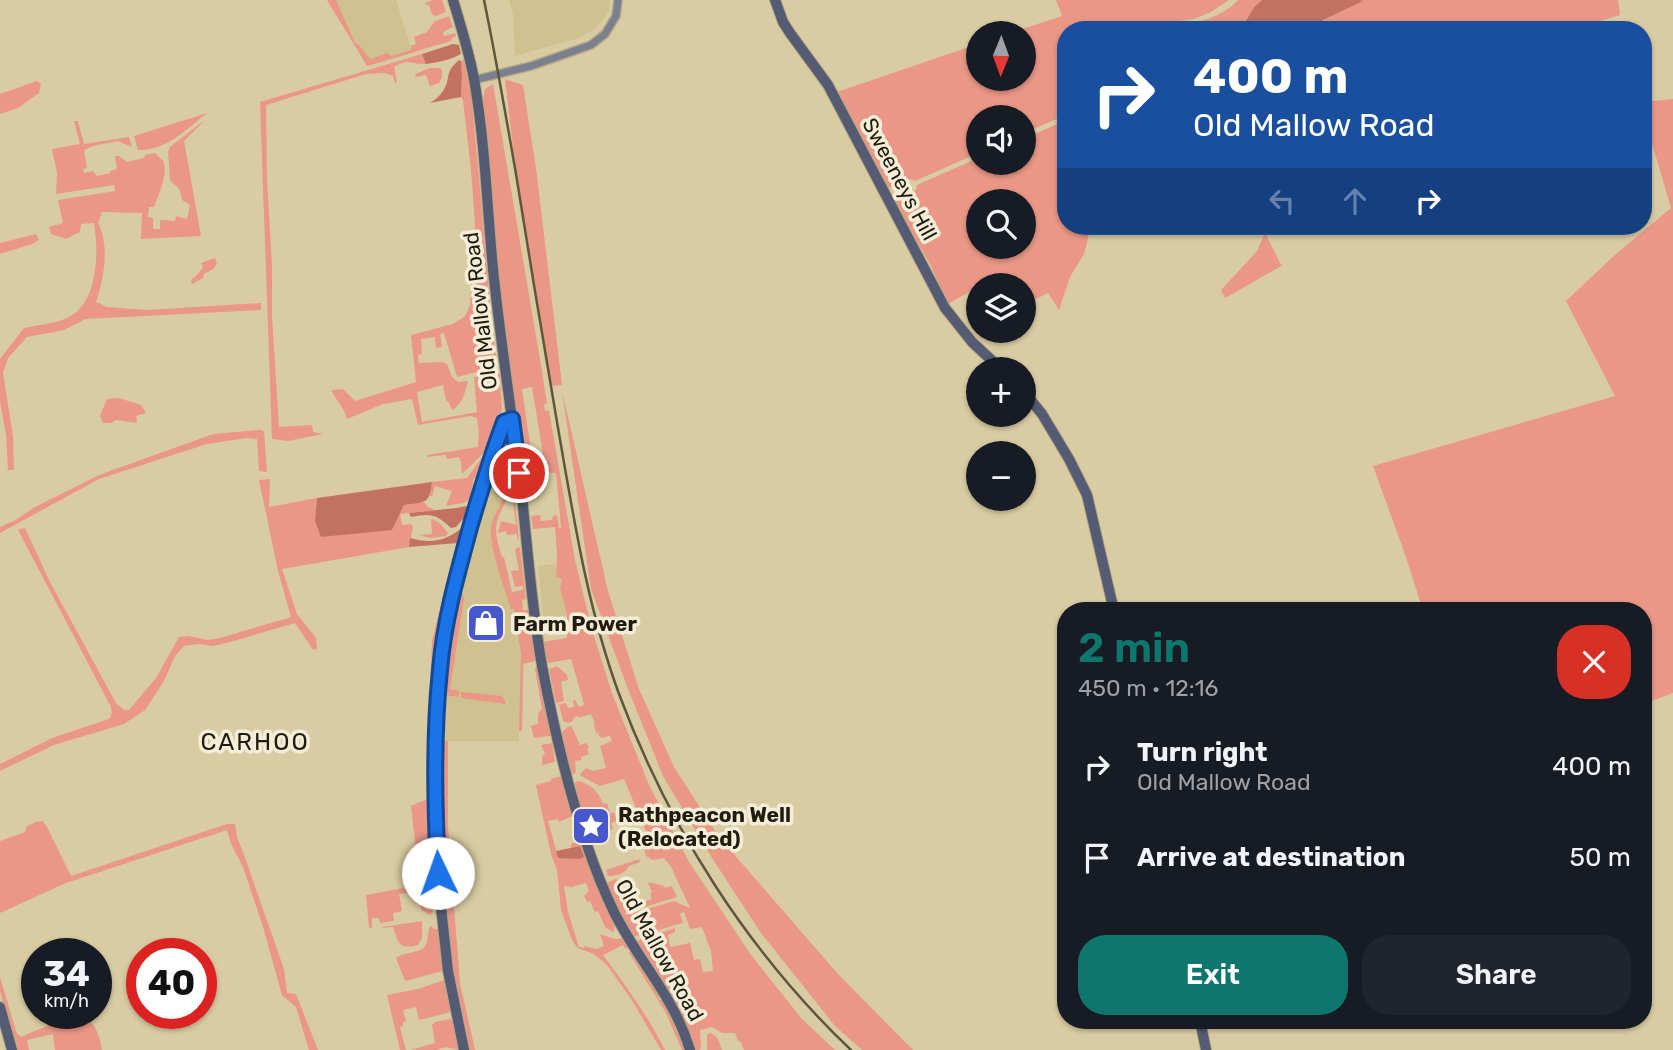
<!DOCTYPE html>
<meta charset="utf-8">
<style>
body{margin:0;font-family:Rubik,sans-serif;background:#20242c;color:#f1f3f6;height:100vh;display:flex;flex-direction:column;font-size:26px;white-space:nowrap}
*{box-sizing:border-box;margin:0}
p{font-size:23px;color:#9ea1a6}
.icon{flex:none;width:38px;height:38px;fill:none;stroke:currentColor;stroke-width:2;stroke-linecap:round;stroke-linejoin:round}
.map{position:relative;flex:1;overflow:hidden}
.sheet{position:absolute;left:1057px;top:602px;width:595px;height:427px;display:flex;flex-direction:column;background:#171b24;border-radius:28px;box-shadow:0 2px 5px #0004}
.sheet>*{flex:none}
.banner{position:absolute;left:1057px;top:21px;width:595px;height:214px;border-radius:28px;box-shadow:0 2px 5px #0004;background:#1a4fa0;color:#fff;overflow:hidden}
.needle{width:46px;rotate:181deg}
.tools{position:absolute;left:966px;top:21px;display:grid;gap:14px}
.tools a{display:grid;place-items:center;width:70px;height:70px;border-radius:50%;background:#171b24;box-shadow:0 2px 5px #0004;font-size:35px}
.speed{position:absolute;left:21px;top:938px;display:flex;gap:14px;font-size:35px;font-weight:700;text-align:center}
.speed>*{display:grid;place-content:center;width:91px;height:91px;border-radius:50%;background:#171b24;box-shadow:0 2px 5px #0004;line-height:1}
.speed small{font-size:18px;font-weight:400}
.speed .limit{border:10px solid #d22;background:#fff;color:#111}
.pin{position:absolute;display:grid;place-items:center;width:60px;height:60px;color:#fff;margin:-30px;border:4px solid #fff;border-radius:50%;box-shadow:0 2px 7px #0007}
.me{position:absolute;width:77px;margin:-38px;rotate:357deg;stroke-linejoin:round;filter:drop-shadow(0 0 5px #0008)}
.turn{display:flex;align-items:center;gap:24px;height:147px;padding:0 21px;font-size:32px}
.turn .icon{width:91px;height:91px;stroke-width:2.5}
.turn b{display:block;font-size:49px;line-height:60px}
.lanes{display:flex;align-items:center;height:66px;padding:0 21px;background:#0003;justify-content:center;gap:35px;direction:ltr}
.lanes .off{opacity:.35}
.round{display:grid;place-items:center;flex:none;width:74px;height:74px;border-radius:28px;background:#20242c}
.summary{display:flex;align-items:center;justify-content:space-between;height:119px;padding:0 21px}
h1{font-size:42px;font-weight:600;line-height:52px;color:#0f766e}
.button{display:flex;gap:14px;margin-top:auto;padding:14px 21px}
.button a{flex:1;height:80px;border-radius:28px;background:#0f766e;color:#fff;font-size:28px;font-weight:600;line-height:80px;text-align:center}
.button a+a{background:#20242c;color:#f1f3f6}
ul{padding:0;list-style:none}
li{display:flex;align-items:center;gap:21px;height:91px;padding:0 21px}
li div{flex:1}
li b{display:block;font-size:26px}
li em{font-style:normal}
.map>svg:first-child{display:block}
.built{fill:#d0c191}
.green{fill:#ea9786;fill-rule:evenodd}
.forest{fill:#c37262}
.lines{fill:none;stroke-linecap:round;stroke-linejoin:round}
.street-casing{stroke:#b4a985;stroke-width:10}
.secondary-casing{stroke:#b4a985;stroke-width:12}
.street{stroke:#7b8090;stroke-width:7}
.secondary{stroke:#545b72;stroke-width:10}
.rail{stroke:#5e563f;stroke-width:2.5}
.route-casing{stroke:#114b97;stroke-width:18}
.route{stroke:#1a73e8;stroke-width:12}
.labels{text-anchor:middle;dominant-baseline:central;stroke-width:7;stroke-linejoin:round;paint-order:stroke}
.street-label{font-size:21px;fill:#211c0d;stroke:#f4edd8}
.poi-label{font-size:21px;font-weight:bold;fill:#211c0d;stroke:#f4edd8;text-anchor:start}
.quarter-label{font-size:24px;letter-spacing:2px;fill:#211c0d;stroke:#f4edd8}
</style>
<div class="map">
<svg width="1673" height="1050" viewBox="0 0 1673 1050">
<rect width="100%" height="100%" fill="#d9cca3"/>
<g class="built">
<polygon points="336,0 396,0 413,53 367,66 349,32"/>
<polygon points="509,0 610,0 610,10 596,28 579,38 515,56 513,14"/>
<polygon points="493,480 504,482 506,500 498,516 495,532 524,653 522,731 519,731 519,741 443,741 445,692 458,600 464,591 464,578"/>
<polygon points="555,564 556,577 562,579 560,588 567,615 550,619 550,621 544,622 538,566"/>
</g>
<g class="green">
<polygon points="327,0 336,0 355,43 359,45 369,58 372,59 386,53 392,56 411,50 411,46 416,44 414,37 427,32 435,21 449,16 453,27 443,32 444,36 455,33 456,36 452,38 451,41 367,66"/>
<polygon points="433,0 442,0 446,12 436,16 432,14 429,5 426,5 425,3"/>
<polygon points="1056,0 1229,0 1211,12 1194,19 1159,24 1139,30 1066,30 1066,115 1024,133 1024,117 978,117 978,153 915,181 911,179 894,187 887,188 837,92 978,44 978,79 1024,79 1024,33 1010,33 1062,16"/>
<path d="M1238 0H1262L1255 6 1240 30H1169C1193 23 1221 19 1238 0Z"/>
<polygon points="1360,0 1618,0 1620,15 1570,30 1307,30 1325,19 1362,1"/>
<path d="M422 54 426 64C413 65 409 58 394 67L397 82 395 83 393 76 385 73 366 74 266 105 267 180 272 265V316L279 427 312 425 313 432 323 434 288 441 272 439 260 102Z"/>
<path d="M464 60 471 94 479 177 490 306 497 367 457 377 444 333 440 334 442 347 436 348 435 337 421 339 422 354 418 355 419 363 442 362 447 364 452 377 458 382 466 381 468 382C464 394 463 404 452 410L449 403 446 400 443 385 417 392 422 422 477 412 474 377 498 372 500 375 502 409 491 446 462 474 461 462 459 457 447 459 446 455 427 457V455L478 447 479 433 477 418 470 416 418 425 412 399 383 404 347 419C345 409 336 400 331 390L343 389 355 401 416 382 411 335 453 324 465 316 470 305 475 224 471 170 463 100 461 97 462 76 461 61Z"/>
<polygon points="430,68 439,68 442,69 442,77 439,83 430,86 426,75 416,77 415,74"/>
<polygon points="505,79 523,85 536,168 562,385 551,386 518,191"/>
<polygon points="37,81 41,84 39,93 18,108 0,114 0,94"/>
<path d="M493 84 542 371 547 404H544L545 411H549L575 560 592 630 613 696 649 785 689 862 751 955 802 1019 835 1050H744L740 1041H738L735 1033H722L712 1027 700 1030 701 1048 700 1050H695L676 1004 634 942 675 928V932L668 935 670 947 690 943 694 960 700 959 703 972 713 971 711 951 703 930 701 927 690 929 684 912 680 914 683 923 633 937 615 904 606 883 616 879 626 882 636 904 652 899 650 893 652 892 648 882 664 886 665 888 672 886 677 897 625 913 626 915 674 901 690 908 671 867 664 858 653 860 646 856 640 836 648 839V836L624 779 600 786 581 776 580 774 586 768 593 771 606 768 600 746 612 741 610 736 601 738 598 734 600 732 596 733 594 725 595 724 591 714 578 718 577 716 573 718V721L568 723 563 721 559 704 566 703 568 708 574 707 573 701 575 700 579 707 582 706 584 704 571 659 548 663 545 654 543 642 567 638V615L560 588 562 579 556 577 557 554 555 527 533 529 531 516 540 515 541 521 552 520 553 516 557 515 559 528H561L556 473 546 472 536 474 537 489 528 490 526 473 545 472V469L523 470 497 262 482 106 485 89ZM532 387 543 454 532 457 522 389Z"/>
<polygon points="1673,99 1673,693 1643,704 1643,611 1423,611 1406,557 1373,466 1615,396 1566,301 1616,254 1671,208 1644,116 1643,102"/>
<path d="M207 113C187 129 166 151 138 150L134 136Z"/>
<path d="M206 119 184 141 201 236 141 239 142 213 102 212 98 223C110 246 104 278 96 302L107 307 147 310 261 303V310L86 319 64 330 27 337 8 358 3 373 13 436 14 470H8L6 435 0 401V359L24 328C37 325 54 324 67 318 98 305 99 252 94 223L81 224 80 232 66 239 51 234 49 227 63 223 58 200 115 191 114 185 56 194 57 173 52 149 80 144 74 121H78L84 144 129 137 132 147 118 141 93 146 84 150 87 168 83 169 84 173 93 171 97 176 110 173V171L117 169 115 156H119L127 162 144 158 145 155 155 153C157 156 161 158 163 161 169 173 158 196 154 207H149L148 217 153 218V229H160V220L175 221 176 216 187 219 190 205 182 200 180 190 170 180 168 151 170 147Z"/>
<path d="M1066 120V226H1109L1089 234 1084 254 1070 277 1059 310 1048 293 1024 305V285H989L987 282 978 285V287L948 304 931 266 894 201 916 190 917 185 978 158V163H1024V139ZM978 201H1024V247H978Z"/>
<polygon points="1265,233 1280,263 1283,265 1225,298 1221,290 1257,251"/>
<polygon points="36,234 39,240 32,244 0,254 0,243"/>
<polygon points="215,258 217,264 213,269 204,274 203,278 192,284 191,280 197,275 203,267 201,263"/>
<polygon points="562,391 608,591 639,689 674,767 719,837 838,974 913,1050 862,1050 835,1026 761,933 712,858 663,776 628,689 591,589"/>
<polygon points="119,398 141,405 146,413 136,416 137,423 116,420 111,423 103,423 100,416 107,399"/>
<polygon points="260,430 264,431 267,472 259,471 257,439 247,438 207,444 99,479 0,533 0,527 16,520 33,508 99,475 213,434"/>
<path d="M504 437 508 440 519 539 518 540 517 534 507 535 506 531 498 533 501 521 516 525 513 501H506C493 526 494 530 502 557H504L512 592 523 590V586L515 587 511 571 519 570 515 549 520 547 526 599 522 600 523 610H529L535 661 523 664 522 731H519L521 654 514 609H511C505 589 489 548 491 528 492 512 506 505 503 486L492 484 464 578 462 573 494 461 500 443Z"/>
<polygon points="487,454 480,479 478,480 478,477 474,478 470,500 463,503 446,506 452,491 435,486 432,496 430,496 432,482 467,478 483,456"/>
<polygon points="270,479 269,507 317,498 315,521 392,530 404,505 424,502 428,507 435,510 400,514 402,525 411,524 413,527 409,547 282,569 297,614 316,638 317,649 313,650 295,623 234,641 213,646 198,644 184,646 175,656 164,681 145,710 124,724 54,745 0,771 0,764 52,738 109,719 112,713 111,707 18,530 25,528 50,582 116,703 124,710 129,710 156,678 179,637 189,636 207,640 220,638 291,617 278,571 259,480"/>
<path d="M467 518H469C456 558 445 600 438 642 425 729 432 820 436 908L433 910 431 915 421 910 418 891 399 894 402 911 393 913 394 921 380 923 379 918H372V928H369L366 895 420 885 411 806 427 799 429 713 432 641 448 576Z"/>
<path d="M431 519C440 521 443 527 448 533L446 536 430 538 419 535 432 534Z"/>
<polygon points="463,594 464,599 450,689 459,691 458,697 445,695 443,740 448,741 448,826 456,932 460,983 475,1050 468,1050 456,996 445,920 440,801 443,667 455,604"/>
<polygon points="557,666 567,675 568,680 561,682 564,701 556,703 549,669"/>
<polygon points="537,667 552,737 550,736 534,738 531,726 538,724 538,714 542,709 535,669"/>
<polygon points="461,692 502,696 505,700 505,704 461,698"/>
<polygon points="569,726 572,727 580,745 587,743 589,748 587,749 589,754 581,757 581,760 575,761 576,772 574,774 571,773 561,733"/>
<polygon points="552,743 555,762 542,765 542,756 545,754 541,745"/>
<path d="M561 776 572 816 559 822 558 819 548 821 558 857 579 859 580 846 571 848V844L576 842 573 834 577 833 601 898 615 927 613 932 605 927 598 911 595 912 590 901 587 902 584 896 589 891 586 883 571 887 564 886 568 912 579 947 584 948V946L597 949 604 946 600 934C607 936 615 941 622 938L628 948 626 949 623 945 603 955C626 986 648 1016 665 1050H661L633 1002 607 965 594 954 578 948 573 942 561 910 557 870 551 854 536 785 551 781V779Z"/>
<path d="M577 781C590 783 599 792 603 804L607 803 610 813 614 812 617 821 611 823 613 829 589 836 574 784Z"/>
<polygon points="43,821 48,829 71,876 227,824 235,824 237,837 243,852 284,969 287,993 296,994 318,1050 309,1050 296,1007 282,995 263,927 243,867 231,844 227,830 66,883 0,913 0,841 25,832 27,826 36,822"/>
<path d="M639 859 640 862 629 866C624 875 618 875 608 876L606 870Z"/>
<path d="M422 921V938L418 945C399 950 398 943 393 927L383 928 382 927Z"/>
<path d="M431 926 434 929H439L444 967 443 971 405 981 396 958C404 952 421 953 425 946 428 942 428 933 429 928Z"/>
<polygon points="630,951 659,996 658,997 660,1000 662,1000 667,1008 685,1050 682,1050 666,1013 629,953"/>
<polygon points="443,975 446,975 452,1009 448,1013 419,1020 416,1007 403,1010 406,1021 403,1022 403,1026 400,1027 406,1050 400,1050 387,995 418,989 444,980"/>
<path d="M0 977 17 1034 22 1037C34 1030 76 1014 88 1020 97 1025 100 1040 102 1050H55L53 1034 27 1040 29 1050H15L0 991Z"/>
<polygon points="450,1019 455,1023 460,1050 446,1047 436,1050 410,1050 435,1043 432,1025 435,1022"/>
<path d="M709 1033C718 1034 719 1042 722 1050H707V1035Z"/>
</g>
<g class="forest">
<polygon points="1262,0 1360,0 1363,1 1325,19 1307,30 1240,30 1255,6"/>
<path d="M453 44 459 45 461 54C450 60 439 62 426 64L422 54Z"/>
<path d="M459 60 461 61 462 76 461 97 430 103C435 100 440 96 443 91 452 77 443 74 459 60Z"/>
<path d="M432 482C430 505 424 502 404 505L392 530 321 537 315 521 317 498Z"/>
<path d="M472 505 469 512 456 527 451 528C436 514 431 513 411 517L409 513 456 508Z"/>
<path d="M464 526 458 543 409 547 410 538C432 544 447 541 464 526Z"/>
<polygon points="580,846 584,857 579,859 558,858 556,851"/>
</g>
<g class="lines">
<defs>
<polyline id="street" points="474,80 531,66 591,45 605,34 616,16 618,0"/>
<g id="secondary">
<path d="M453 0C461 26 469 52 474 79 485 142 487 206 493 269 501 346 513 421 522 497 528 554 532 610 542 666 557 745 579 840 614 912 638 961 674 996 690 1050"/>
<polyline points="775,0 783,22 790,33 828,85 945,308 972,342 1001,369"/>
<polyline points="1024,392 1042,414 1069,459 1087,495 1114,611"/>
<polyline points="0,1007 12,1050"/>
<polyline points="1200,1020 1206,1050"/>
<polyline points="464,1050 448,971 439,889 436,817 438,686 444,638 461,559 492,452 504,422 512,419"/>
</g>
</defs>
<use href="#street" class="street-casing"/>
<use href="#secondary" class="secondary-casing"/>
<use href="#street" class="street"/>
<use href="#secondary" class="secondary"/>
<path class="rail" d="M484 0C496 58 506 116 516 174 529 257 543 339 557 422 573 514 587 607 619 694 669 828 748 952 851 1050"/>
</g>
<g class="lines">
<defs>
<path id="route" d="M438 873C435 806 433 737 440 670 444 620 458 572 471 524 481 490 491 456 504 422L512 419 519 473"/>
</defs>
<use href="#route" class="route-casing"/>
<use href="#route" class="route"/>
</g>
<defs>
<symbol id="shop-square" viewBox="-11 -11 22 22"><rect x="-9" y="-9" width="18" height="18" rx="4" fill="#4758cd" stroke="#f4edd8"/><path d="M-5-2.5h2.3a2.7 3.5 0 0 1 5.4 0H5L5.5 6h-11ZM-1.5-2.5h3a1.5 2.3 0 0 0-3 0Z" fill="#fff"/></symbol>
<symbol id="sight-square" viewBox="-11 -11 22 22"><rect x="-9" y="-9" width="18" height="18" rx="4" fill="#4758cd" stroke="#f4edd8"/><path d="M0-6L1.8-2.2L6-1.7L2.9 1.2L3.7 5.4L0 3.3L-3.7 5.4L-2.9 1.2L-6-1.7L-1.8-2.2Z" fill="#fff"/></symbol>
</defs>
<g fill-rule="evenodd">
<use href="#shop-square" x="464" y="601" width="44" height="44"/>
<use href="#sight-square" x="569" y="804" width="44" height="44"/>
</g>
<g class="labels">
<g class="street-label">
<text transform="translate(900 179) rotate(62)">Sweeneys Hill</text>
<text transform="translate(480 311) rotate(-97)">Old Mallow Road</text>
<text transform="translate(660 950) rotate(61)">Old Mallow Road</text>
</g>
<g class="poi-label">
<text x="513" y="623">Farm Power</text>
<text x="618" y="814">Rathpeacon Well<tspan x="618" dy="24">(Relocated)</tspan></text>
</g>
<g class="quarter-label">
<text x="255" y="742">CARHOO</text>
</g>
</g>
</svg>
<div class="tools">
<a><svg class="needle" viewBox="-14 -14 28 28"><path d="M0-13l5 13h-10z" fill="#e53935"/><path d="M0 13l5-13h-10z" fill="#9ea1a6"/></svg></a>
<a><svg class="icon" aria-label="sound" viewBox="0 0 24 24"><path d="M4 9h4l5-4v14l-5-4H4zM17 9q2 3 0 6"/></svg></a>
<a><svg class="icon" aria-label="search" viewBox="0 0 24 24"><circle cx="10" cy="10" r="6"/><path d="M15 15l6 6"/></svg></a>
<a><svg class="icon" aria-label="layers" viewBox="0 0 24 24"><path d="M12 4l9 5-9 5-9-5zM3 14l9 5 9-5"/></svg></a>
<a>+</a>
<a>−</a>
</div>
<div class="speed"><div>34<small>km/h</small></div><div class="limit">40</div></div>
<div class="pin" style="left:519px;top:473px;background:#d93025"><svg class="icon" aria-label="arrive" viewBox="0 0 24 24"><path d="M6 21V4h12l-3 4 3 4H6"/></svg></div>
<svg class="me" style="left:438px;top:873px" viewBox="-20 -20 40 40"><circle r="19" fill="#fff"/><path d="M0-13L10 11 0 6-10 11z" fill="#1a73e8"/></svg>
<div class="banner">
<div class="turn"><svg class="icon" aria-label="right" viewBox="0 0 24 24"><path d="M7 20v-9h11M14 6l5 5-5 5"/></svg><div><b>400 m</b>Old Mallow Road</div></div>
<div class="lanes"><svg class="icon off" aria-label="left" viewBox="0 0 24 24"><path d="M17 20v-9H6M10 6l-5 5 5 5"/></svg><svg class="icon off" aria-label="ahead" viewBox="0 0 24 24"><path d="M12 20V5M6 11l6-6 6 6"/></svg><svg class="icon" aria-label="right" viewBox="0 0 24 24"><path d="M7 20v-9h11M14 6l5 5-5 5"/></svg></div>
</div>
<section class="sheet">
<div class="summary"><div><h1>2 min</h1><p>450 m · 12:16</p></div><a class="round" style="background:#d93025;color:#fff"><svg class="icon" aria-label="close" viewBox="0 0 24 24"><path d="M6 6l12 12M18 6L6 18"/></svg></a></div>
<ul>
<li><svg class="icon" aria-label="right" viewBox="0 0 24 24"><path d="M7 20v-9h11M14 6l5 5-5 5"/></svg><div><b>Turn right</b><p>Old Mallow Road</p></div><em>400 m</em></li>
<li><svg class="icon" aria-label="arrive" viewBox="0 0 24 24"><path d="M6 21V4h12l-3 4 3 4H6"/></svg><div><b>Arrive at destination</b></div><em>50 m</em></li>
</ul>
<div class="button"><a>Exit</a><a>Share</a></div>
</section>
</div>
